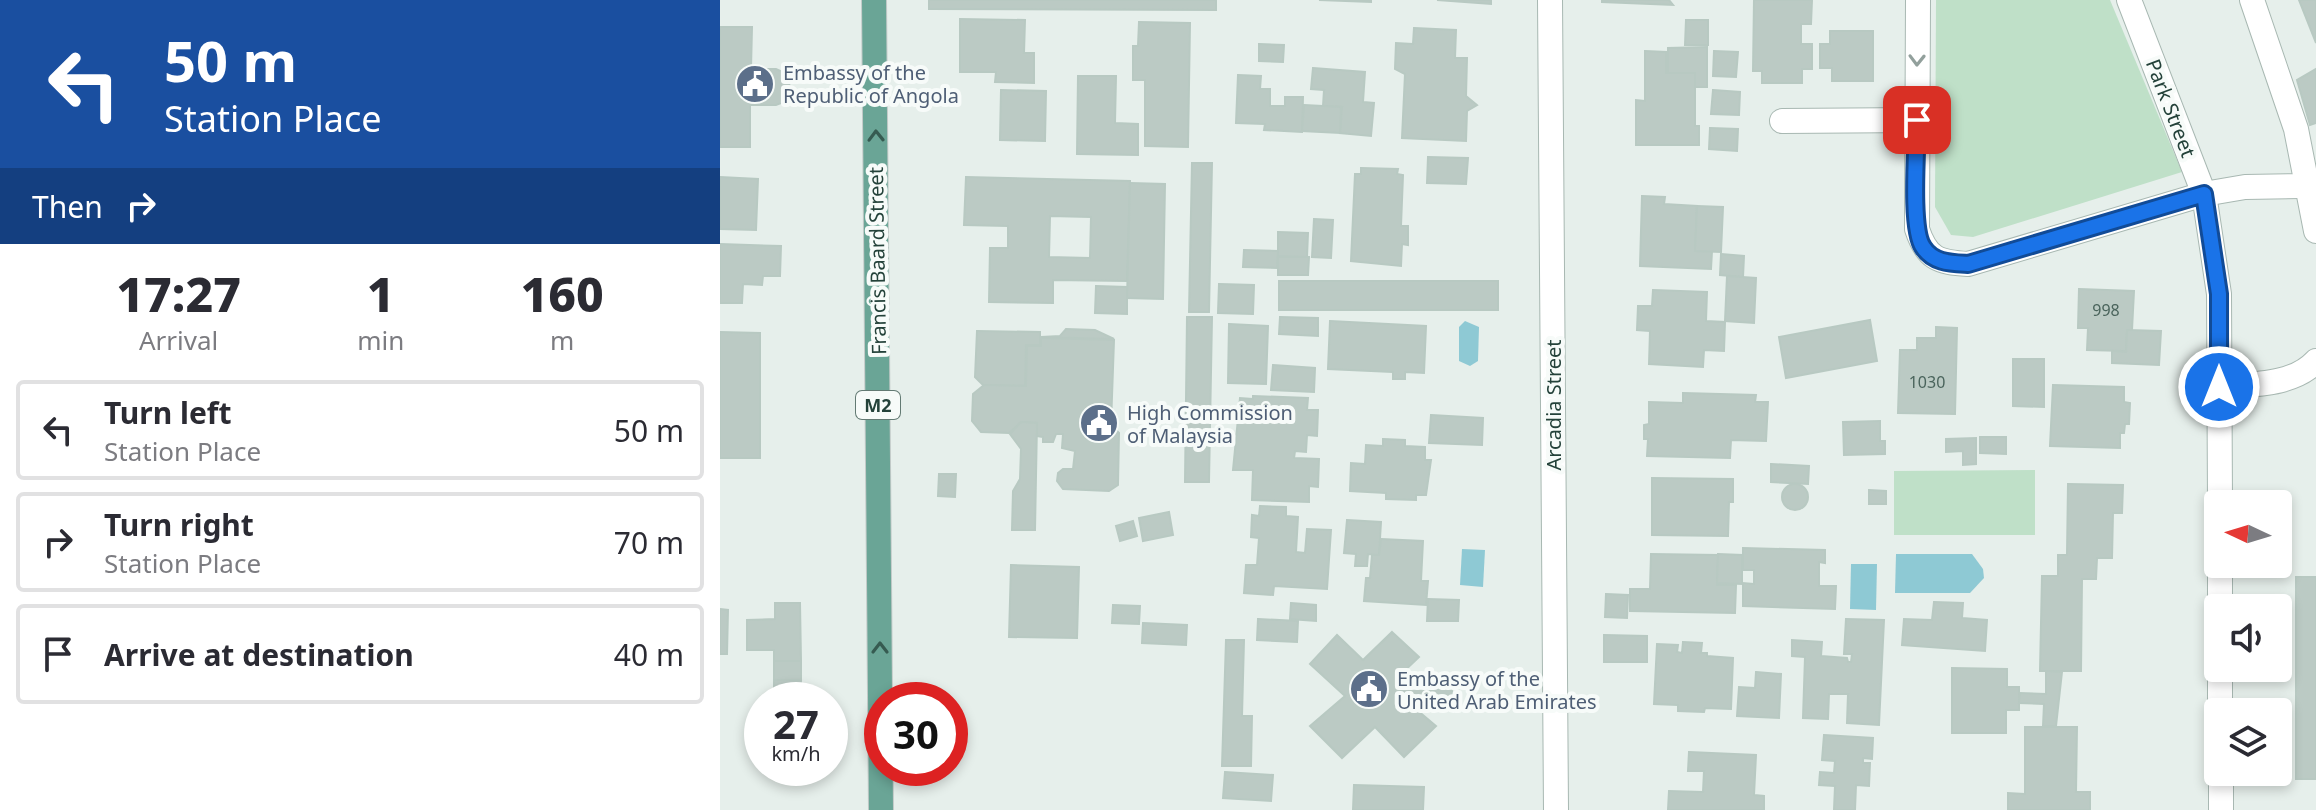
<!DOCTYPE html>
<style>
body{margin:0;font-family:"Noto Sans",sans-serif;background:#f7f7f7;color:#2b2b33;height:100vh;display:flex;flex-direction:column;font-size:30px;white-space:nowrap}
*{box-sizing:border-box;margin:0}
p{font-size:26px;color:#7c7c81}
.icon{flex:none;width:44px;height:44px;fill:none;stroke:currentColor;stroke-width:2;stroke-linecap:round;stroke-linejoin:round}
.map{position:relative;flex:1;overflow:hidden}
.drawer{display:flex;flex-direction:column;background:#fff;width:720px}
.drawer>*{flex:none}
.banner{background:#1a4fa0;color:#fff;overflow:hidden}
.needle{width:52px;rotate:274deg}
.tools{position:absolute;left:1484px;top:490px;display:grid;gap:16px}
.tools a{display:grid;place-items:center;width:88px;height:88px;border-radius:8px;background:#fff;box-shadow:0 4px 12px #0003;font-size:40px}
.speed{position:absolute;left:24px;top:682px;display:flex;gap:16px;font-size:40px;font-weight:700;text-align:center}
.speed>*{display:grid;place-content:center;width:104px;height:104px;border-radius:50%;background:#fff;box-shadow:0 4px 12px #0003;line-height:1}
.speed small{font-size:20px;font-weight:400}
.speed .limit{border:12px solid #d22;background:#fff;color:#111}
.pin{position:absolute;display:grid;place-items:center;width:68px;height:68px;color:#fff;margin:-34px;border-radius:16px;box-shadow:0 4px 12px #0006}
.me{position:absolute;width:88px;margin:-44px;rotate:0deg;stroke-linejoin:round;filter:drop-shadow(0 0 6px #0008)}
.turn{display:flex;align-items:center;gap:28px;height:168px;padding:0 32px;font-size:36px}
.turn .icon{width:104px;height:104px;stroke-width:2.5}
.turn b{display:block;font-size:56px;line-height:68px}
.then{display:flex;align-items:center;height:76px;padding:0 32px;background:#0003;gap:16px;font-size:30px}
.eta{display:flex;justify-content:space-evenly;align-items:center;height:136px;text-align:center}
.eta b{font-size:48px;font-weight:800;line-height:56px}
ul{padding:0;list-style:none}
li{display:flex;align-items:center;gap:24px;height:100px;margin:0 16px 12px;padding:0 16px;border:4px solid #e1e1e2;border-radius:8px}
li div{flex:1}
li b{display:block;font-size:30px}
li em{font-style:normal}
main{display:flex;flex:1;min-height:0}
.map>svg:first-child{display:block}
.green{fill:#bfe0c8}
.water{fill:#8ec9d4}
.building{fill:#bbcac4;stroke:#b8c9c2;stroke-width:2;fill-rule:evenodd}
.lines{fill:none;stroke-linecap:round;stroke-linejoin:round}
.minor-casing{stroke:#a8b8b2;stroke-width:26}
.major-casing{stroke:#c2cac8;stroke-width:26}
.minor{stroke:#fff;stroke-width:24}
.major{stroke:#6aa596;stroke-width:24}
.oneway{stroke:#92a09c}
.oneway2{stroke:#365b51}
.route-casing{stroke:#114b97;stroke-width:20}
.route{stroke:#1a73e8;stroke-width:14}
.labels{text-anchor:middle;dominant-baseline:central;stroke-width:8;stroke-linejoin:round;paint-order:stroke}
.number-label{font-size:16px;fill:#4a645c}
.shield{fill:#f7fbf9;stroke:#637a73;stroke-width:2}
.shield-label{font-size:18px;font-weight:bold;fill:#24423a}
.service-label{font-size:20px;fill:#4e5e75;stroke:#f7fbf9;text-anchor:start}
.street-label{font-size:20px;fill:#24423a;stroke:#f7fbf9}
</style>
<main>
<section class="drawer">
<div class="banner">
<div class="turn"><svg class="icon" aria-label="left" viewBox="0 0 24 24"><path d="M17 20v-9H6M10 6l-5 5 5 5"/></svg><div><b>50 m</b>Station Place</div></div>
<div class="then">Then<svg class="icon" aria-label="right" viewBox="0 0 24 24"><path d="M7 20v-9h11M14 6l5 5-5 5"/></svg></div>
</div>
<div class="eta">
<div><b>17:27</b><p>Arrival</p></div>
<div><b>1</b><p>min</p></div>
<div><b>160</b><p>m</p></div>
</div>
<ul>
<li><svg class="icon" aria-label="left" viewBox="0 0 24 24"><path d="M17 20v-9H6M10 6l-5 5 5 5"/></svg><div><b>Turn left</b><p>Station Place</p></div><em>50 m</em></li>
<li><svg class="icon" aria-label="right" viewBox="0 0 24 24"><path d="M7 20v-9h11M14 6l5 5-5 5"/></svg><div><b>Turn right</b><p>Station Place</p></div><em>70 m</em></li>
<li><svg class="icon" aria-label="arrive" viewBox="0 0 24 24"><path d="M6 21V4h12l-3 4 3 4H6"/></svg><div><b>Arrive at destination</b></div><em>40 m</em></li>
</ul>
</section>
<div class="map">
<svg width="1596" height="810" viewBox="0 0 1596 810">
<rect width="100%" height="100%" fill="#e6efeb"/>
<g class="green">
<polygon points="1216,0 1390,0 1462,172 1253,237 1231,235 1215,207"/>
<polygon points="1315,470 1315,535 1174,535 1174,471"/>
</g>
<g class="water">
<polygon points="745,321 759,327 758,361 750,366 739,361 739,327"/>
<polygon points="742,549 765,550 763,587 740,585"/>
<polygon points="1176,554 1252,554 1263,569 1264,578 1250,593 1175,593"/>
<polygon points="1131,564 1157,564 1156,610 1130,609"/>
</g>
<g class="building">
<polygon points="209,0 496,0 496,10 209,9"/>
<polygon points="599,0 651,0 651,2"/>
<polygon points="717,0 771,0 771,4"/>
<polygon points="882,0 949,0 953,5 882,2"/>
<polygon points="1034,0 1092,0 1091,24 1081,24 1081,44 1092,44 1092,69 1082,69 1082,83 1042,83 1042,71 1033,71"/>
<polygon points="1579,0 1596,0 1596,43"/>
<polygon points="240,19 305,20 304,53 314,53 314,83 275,82 276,72 240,72"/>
<polygon points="966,20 988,20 988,45 965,45"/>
<polygon points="419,22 470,23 468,147 425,146 425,80 413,80 413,46 418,46"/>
<polygon points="0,27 32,27 31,69 56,69 65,73 69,80 70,95 64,102 56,105 30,105 30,147 0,147"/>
<polygon points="694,28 736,30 735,58 747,58 746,96 757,105 747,111 746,141 682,138 685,74 675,69 676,43 693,44"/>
<polygon points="1110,31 1153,31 1153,81 1112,81 1112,68 1100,68 1100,44 1110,44"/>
<polygon points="539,44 564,45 563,62 539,61"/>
<polygon points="987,47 987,87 975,87 975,73 948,73 948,48"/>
<polygon points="925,51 946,52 946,73 975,73 975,126 979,126 979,145 916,145 916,100 925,101"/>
<polygon points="994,51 1018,52 1016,77 993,76"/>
<polygon points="593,68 645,72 643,102 654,103 651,136 620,133 622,107 603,106 604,90 591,89"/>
<polygon points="1596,69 1596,123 1590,125 1577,80"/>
<polygon points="518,75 541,76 540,89 550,89 550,106 565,106 565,97 583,97 582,132 544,130 545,124 516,123"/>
<polygon points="358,76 396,76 395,123 418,124 418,155 357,154"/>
<polygon points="281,90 326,91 325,141 280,140"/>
<polygon points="993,90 1020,92 1019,115 991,114"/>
<polygon points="584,105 621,107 620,133 582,131"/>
<polygon points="990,128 1018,129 1017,151 989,149"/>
<polygon points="708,157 748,158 746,184 707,183"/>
<polygon points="472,163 492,163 489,312 469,312"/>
<polygon points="641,168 678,169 677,174 683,175 681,226 688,226 688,245 682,244 681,266 631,261 635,174 641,174"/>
<polygon points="0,177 38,179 36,230 0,229"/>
<path d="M246 177 410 181 407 281 333 280V303L269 302 270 248H288V226L244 225ZM330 216 371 217 370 258 329 257Z"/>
<polygon points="410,183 445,184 443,299 407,298"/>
<polygon points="922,196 945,197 944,204 977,206 975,251 992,251 991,269 920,266"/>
<polygon points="977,206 1003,207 1001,252 975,251"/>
<polygon points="594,219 613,220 611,258 592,257"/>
<polygon points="558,232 588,233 587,257 558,256"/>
<polygon points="0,244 61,246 60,276 43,276 42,285 23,284 22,303 0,303"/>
<polygon points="524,250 558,251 557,268 523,267"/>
<polygon points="1001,254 1024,256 1023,277 1000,275"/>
<polygon points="558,257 589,257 588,275 558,275"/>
<polygon points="1007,276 1036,278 1034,323 1005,321"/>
<rect x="559" y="281" width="219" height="29"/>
<polygon points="499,284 534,285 533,314 498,313"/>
<polygon points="376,286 407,287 407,314 375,313"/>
<polygon points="1359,289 1414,291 1412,330 1407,330 1406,351 1367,350 1368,328 1358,328"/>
<polygon points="933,290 987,292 986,321 1005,322 1004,351 984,350 983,367 929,364 930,331 917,330 918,306 932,306"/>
<polygon points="467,317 492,317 489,482 465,482"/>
<polygon points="560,317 598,318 598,336 559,334"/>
<polygon points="1150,320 1157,361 1066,378 1059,337"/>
<polygon points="610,321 706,326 704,373 685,372 685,379 673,379 673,372 608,369"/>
<polygon points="509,324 548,326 546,384 508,383"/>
<polygon points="1216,327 1237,328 1235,414 1178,413 1180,350 1197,350 1197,338 1216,338"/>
<polygon points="346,329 375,330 394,339 321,337 340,336"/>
<polygon points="1407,330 1441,331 1439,365 1392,363 1392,351 1406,352"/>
<polygon points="257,331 320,332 320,345 306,345 305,386 263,385 255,377"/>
<polygon points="0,332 40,333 40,458 0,458"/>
<polygon points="321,338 394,340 391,425 399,433 398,485 389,491 343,489 337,481 338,473 343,469 353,469 355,451 342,448 343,434 336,434 333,442 323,442 323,437 316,436 317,423 301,422 289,433 261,432 252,421 253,394 264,385 306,386 307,346 321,346"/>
<polygon points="1293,359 1324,359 1324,407 1293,406"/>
<polygon points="553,365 595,368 594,392 551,390"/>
<polygon points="1333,385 1404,387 1404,402 1410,403 1409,424 1405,424 1404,433 1400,433 1400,448 1330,446"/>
<polygon points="963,393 1036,395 1035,402 1048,402 1046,441 1011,440 1010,458 927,456 928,439 924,439 924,425 929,424 929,402 963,403"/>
<polygon points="533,396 588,398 587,410 598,410 597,436 587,435 586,452 575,451 574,458 599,459 598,487 589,486 589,502 532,500 533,470 513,470 520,398 533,399"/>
<polygon points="711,415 763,418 762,445 709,443"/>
<polygon points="1160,421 1160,441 1165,441 1165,454 1124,455 1123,422"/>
<polygon points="301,422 317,423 315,530 292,530 293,491 300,479 301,449 290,434"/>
<polygon points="1260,437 1286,437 1286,454 1260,453"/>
<polygon points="1256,438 1256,464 1243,465 1243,451 1226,452 1226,439"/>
<polygon points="663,439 685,440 685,446 705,447 705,460 711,460 706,495 696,495 696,500 666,499 666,493 630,491 631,463 645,464 646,445 663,446"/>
<polygon points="1051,464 1089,466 1088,484 1051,482"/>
<polygon points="219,474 236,474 235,497 218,496"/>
<polygon points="932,478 1013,479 1013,502 1009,502 1008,536 932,535"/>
<polygon points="1348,484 1403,485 1402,513 1393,513 1392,558 1377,558 1376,579 1362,579 1361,671 1320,671 1322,576 1338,576 1338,555 1347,555"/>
<circle cx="1075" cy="497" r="13"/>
<polygon points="1149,490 1166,491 1166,504 1149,504"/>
<polygon points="540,506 566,507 566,516 578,517 576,552 585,553 587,529 611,530 607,589 554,586 553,595 524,593 526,565 537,565 539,538 531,537 532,515 539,516"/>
<polygon points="449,512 453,535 423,541 419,518"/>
<polygon points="627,520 661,522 659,555 648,554 647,566 635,566 636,554 624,553"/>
<polygon points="413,521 417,536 400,541 396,526"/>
<polygon points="661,539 703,541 701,581 708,581 706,605 644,601 646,578 650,578 652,555 659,555"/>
<polygon points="1023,548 1105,550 1105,563 1099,562 1099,586 1116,586 1115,609 1023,606 1023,583 1034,584 1034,570 1023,570"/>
<polygon points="931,554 998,555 997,585 1016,585 1015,613 910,611 910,589 930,589"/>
<polygon points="998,554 1022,555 1022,584 997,583"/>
<polygon points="291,565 359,567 357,638 289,637"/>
<rect x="1576" y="577" width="20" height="202"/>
<polygon points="886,594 908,595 907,618 885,617"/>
<polygon points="708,599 739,600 738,621 707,621"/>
<polygon points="1214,602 1243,603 1242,618 1267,620 1265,651 1182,645 1184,619 1212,620"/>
<polygon points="55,603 80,603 81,661 54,661 54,650 27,650 27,620 55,619"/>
<polygon points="571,603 596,605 596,621 570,619"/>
<polygon points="393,605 420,606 419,624 392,623"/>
<polygon points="0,609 8,610 7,654 0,654"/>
<polygon points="538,619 578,621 577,642 537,640"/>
<polygon points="1126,619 1164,620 1159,725 1127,723 1128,694 1109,694 1108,719 1083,718 1085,657 1072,656 1072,640 1102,642 1101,656 1127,658 1128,662 1131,662 1132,654 1124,654"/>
<polygon points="423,623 467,625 466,645 422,643"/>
<polygon points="672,632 699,657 679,676 685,683 729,685 733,693 732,699 725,706 698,705 697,710 716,726 684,757 655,727 622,758 590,726 625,696 590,664 617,635 643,660"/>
<polygon points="884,635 927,636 927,662 884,662"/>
<polygon points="506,640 524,640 522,716 532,716 531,766 502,766"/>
<polygon points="963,642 982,643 981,653 987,653 987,656 1013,658 1011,709 985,708 984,712 958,711 958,705 934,704 937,644 958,645 957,652 962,653"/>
<rect x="54" y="661" width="27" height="19"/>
<polygon points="1232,668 1287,669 1287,687 1299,687 1299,710 1286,710 1286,733 1232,733"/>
<polygon points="1326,671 1342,672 1336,726 1323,726 1324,704 1299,703 1300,693 1326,694"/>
<polygon points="1036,672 1061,674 1059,718 1017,716 1019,687 1035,688"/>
<polygon points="54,680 81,680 80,700 54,700"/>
<rect x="39" y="702" width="3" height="38"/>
<polygon points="1305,727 1357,727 1356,792 1370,792 1370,810 1288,810 1288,793 1305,794"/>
<polygon points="1104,735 1153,738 1152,759 1143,758 1143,763 1150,763 1149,786 1136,785 1135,810 1114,810 1115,786 1099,785 1100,772 1114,773 1115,761 1102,760"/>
<polygon points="969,752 1036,755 1034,795 1044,796 1044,810 948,810 949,791 983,792 984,771 968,771"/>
<polygon points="505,772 553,775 551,801 503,798"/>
<polygon points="634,785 704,787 703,810 633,810"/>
</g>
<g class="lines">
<defs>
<g id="minor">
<polyline points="830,0 836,810"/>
<path d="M1198 0 1197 229C1207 259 1218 262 1248 264L1484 194 1525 187 1580 186 1596 181"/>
<polyline points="1409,0 1484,194 1499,294 1500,504"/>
<polyline points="1532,0 1576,129 1596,231"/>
<polyline points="1062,121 1197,120"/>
<path d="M1499 387C1531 384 1573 386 1596 361"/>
<polyline points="1500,564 1500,608"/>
<polyline points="1500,668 1500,712"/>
<polyline points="1501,772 1501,810"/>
</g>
<polyline id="major" points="154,0 161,810"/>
</defs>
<use href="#minor" class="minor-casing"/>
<use href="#major" class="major-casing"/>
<use href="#minor" class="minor"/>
<use href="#major" class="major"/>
</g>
<defs><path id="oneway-chevron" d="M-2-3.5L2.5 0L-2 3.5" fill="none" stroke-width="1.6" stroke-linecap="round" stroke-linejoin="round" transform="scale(2)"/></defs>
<use class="oneway" href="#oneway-chevron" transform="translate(1197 60) rotate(91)"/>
<g class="oneway2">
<use href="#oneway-chevron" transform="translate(156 136) rotate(-91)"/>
<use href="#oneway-chevron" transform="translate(160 648) rotate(-90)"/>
</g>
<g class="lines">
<defs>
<path id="route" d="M1197 120C1197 146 1190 228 1203 247 1213 263 1231 263 1248 264L1484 194 1499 294V387"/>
</defs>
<use href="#route" class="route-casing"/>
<use href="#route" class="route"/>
</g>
<defs>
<symbol id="civic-disc" viewBox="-11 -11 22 22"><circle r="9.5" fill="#5c6f8a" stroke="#f7fbf9"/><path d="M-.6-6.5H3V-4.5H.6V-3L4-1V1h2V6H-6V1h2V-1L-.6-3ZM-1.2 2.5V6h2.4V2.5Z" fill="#fff"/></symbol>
</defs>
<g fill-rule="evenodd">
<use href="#civic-disc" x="13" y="62" width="44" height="44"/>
<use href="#civic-disc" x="357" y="401" width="44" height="44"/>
<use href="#civic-disc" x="627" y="667" width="44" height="44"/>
</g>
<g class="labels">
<g class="number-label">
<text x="1386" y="310">998</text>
<text x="1207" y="382">1030</text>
</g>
<rect class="shield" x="136" y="391" width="44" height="28" rx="6"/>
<g class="shield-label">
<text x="158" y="405">M2</text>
</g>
<g class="service-label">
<text x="63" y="72">Embassy of the<tspan x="63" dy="23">Republic of Angola</tspan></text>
<text x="407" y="412">High Commission<tspan x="407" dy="23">of Malaysia</tspan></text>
<text x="677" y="678">Embassy of the<tspan x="677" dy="23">United Arab Emirates</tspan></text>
</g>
<g class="street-label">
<text transform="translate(1451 108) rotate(69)">Park Street</text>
<text transform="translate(157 261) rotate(-91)">Francis Baard Street</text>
<text transform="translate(833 405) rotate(-90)">Arcadia Street</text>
</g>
</g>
</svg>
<div class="tools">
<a><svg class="needle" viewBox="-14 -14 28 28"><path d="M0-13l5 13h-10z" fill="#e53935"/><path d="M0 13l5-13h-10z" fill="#7c7c81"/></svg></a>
<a><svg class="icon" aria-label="sound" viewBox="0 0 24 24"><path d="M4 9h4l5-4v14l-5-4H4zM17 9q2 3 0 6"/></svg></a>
<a><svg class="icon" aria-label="layers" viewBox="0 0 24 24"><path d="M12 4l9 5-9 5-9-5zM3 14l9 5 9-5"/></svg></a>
</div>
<div class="speed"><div>27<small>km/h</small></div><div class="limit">30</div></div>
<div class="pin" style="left:1197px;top:120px;background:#d93025"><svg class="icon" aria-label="arrive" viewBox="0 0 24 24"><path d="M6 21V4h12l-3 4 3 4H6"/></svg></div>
<svg class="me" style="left:1499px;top:387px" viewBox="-20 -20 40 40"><circle r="17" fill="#1a73e8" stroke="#fff" stroke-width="3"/><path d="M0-11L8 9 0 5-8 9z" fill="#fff"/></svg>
</div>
</main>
